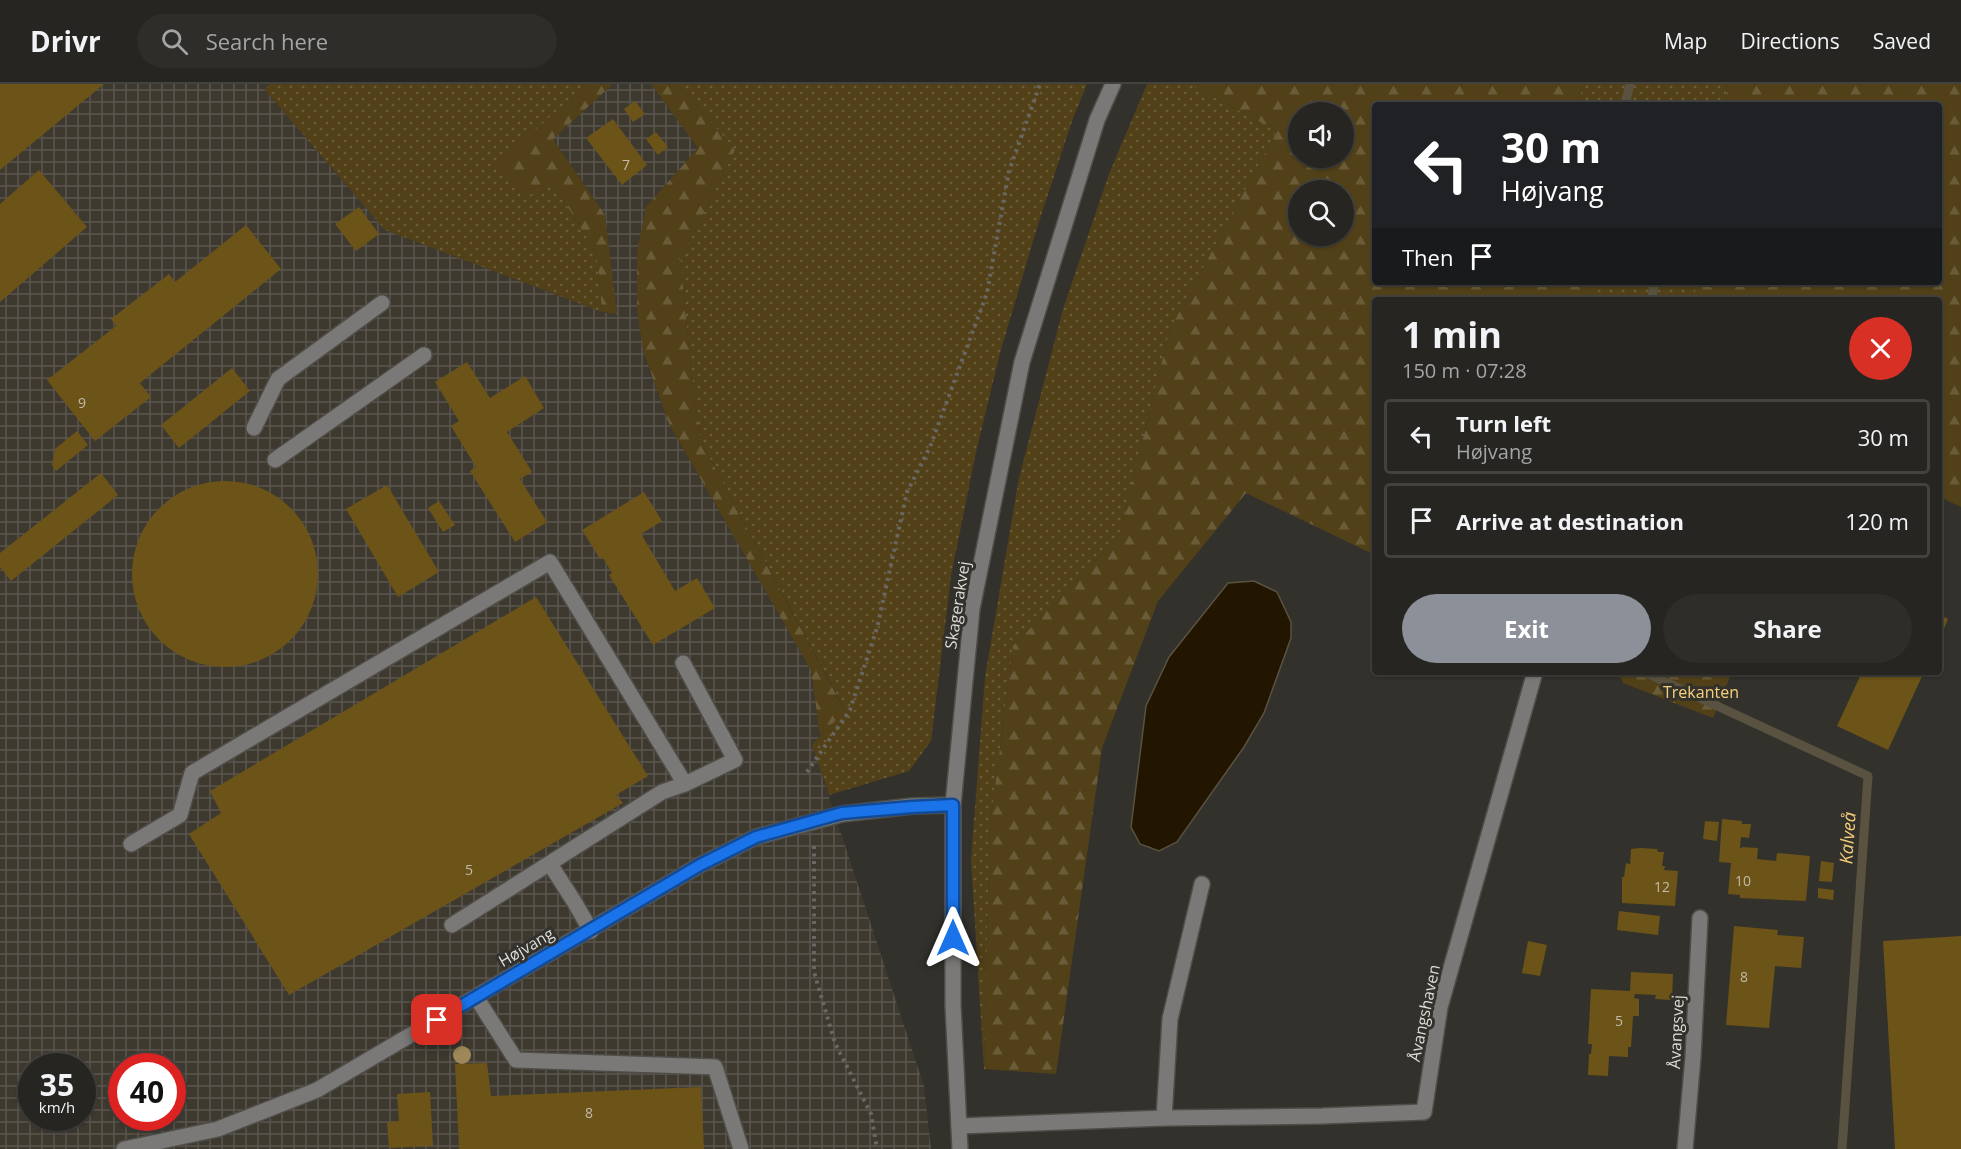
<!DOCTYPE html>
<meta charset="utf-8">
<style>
body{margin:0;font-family:"Open Sans",sans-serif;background:#2e2d2a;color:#f1f3f6;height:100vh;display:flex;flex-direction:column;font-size:22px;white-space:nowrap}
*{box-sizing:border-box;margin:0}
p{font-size:20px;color:#a4a5a5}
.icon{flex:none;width:33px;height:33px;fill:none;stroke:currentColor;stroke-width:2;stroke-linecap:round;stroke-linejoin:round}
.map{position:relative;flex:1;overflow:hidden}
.sheet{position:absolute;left:1372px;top:213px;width:570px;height:378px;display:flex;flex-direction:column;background:#262521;border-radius:6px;box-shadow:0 2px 4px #0004,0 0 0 2px #42423f}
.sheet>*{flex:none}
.guide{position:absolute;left:1372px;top:18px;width:570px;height:183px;border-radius:6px;box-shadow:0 2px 4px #0004,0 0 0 2px #42423f;background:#202124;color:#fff;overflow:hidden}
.tools{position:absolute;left:1288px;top:18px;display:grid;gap:12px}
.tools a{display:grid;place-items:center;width:66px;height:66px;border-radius:50%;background:#262521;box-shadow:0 2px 4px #0004,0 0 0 2px #42423f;font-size:30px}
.speed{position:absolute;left:18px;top:969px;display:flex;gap:12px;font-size:30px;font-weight:700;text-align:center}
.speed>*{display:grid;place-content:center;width:78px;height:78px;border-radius:50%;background:#262521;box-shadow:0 2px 4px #0004,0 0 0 2px #42423f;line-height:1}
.speed small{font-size:15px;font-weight:400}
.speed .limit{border:9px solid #d22;background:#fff;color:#111}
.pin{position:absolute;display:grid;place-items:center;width:51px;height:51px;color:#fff;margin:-26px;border-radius:12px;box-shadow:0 3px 9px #0006}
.me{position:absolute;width:66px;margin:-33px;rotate:0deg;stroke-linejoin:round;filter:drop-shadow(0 0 4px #0008)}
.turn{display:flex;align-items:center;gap:21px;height:126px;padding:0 30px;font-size:27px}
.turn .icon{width:78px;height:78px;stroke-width:2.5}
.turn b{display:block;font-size:42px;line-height:51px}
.then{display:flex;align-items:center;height:57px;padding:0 30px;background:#0003;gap:12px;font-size:22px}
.round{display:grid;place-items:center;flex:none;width:63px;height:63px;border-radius:32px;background:#2e2d2a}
.head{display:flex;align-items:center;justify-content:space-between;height:102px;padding:0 30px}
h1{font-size:36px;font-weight:700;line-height:45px}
.primary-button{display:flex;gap:12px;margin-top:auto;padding:12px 30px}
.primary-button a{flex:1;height:69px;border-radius:36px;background:#8c9099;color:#fff;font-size:24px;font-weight:700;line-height:69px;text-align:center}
.primary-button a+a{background:#2e2d2a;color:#f1f3f6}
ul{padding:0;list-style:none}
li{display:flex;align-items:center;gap:18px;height:75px;margin:0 12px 9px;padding:0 18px;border:3px solid #42423f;border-radius:6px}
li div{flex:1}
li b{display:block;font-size:22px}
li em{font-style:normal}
header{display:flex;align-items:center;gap:36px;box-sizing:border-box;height:84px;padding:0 30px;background:#262521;border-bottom:2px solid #42423f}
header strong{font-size:28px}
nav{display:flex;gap:33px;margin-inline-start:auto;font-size:21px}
.search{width:420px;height:54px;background:#2e2d2a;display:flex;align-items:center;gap:15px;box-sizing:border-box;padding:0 21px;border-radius:33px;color:#a4a5a5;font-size:22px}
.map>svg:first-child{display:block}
.industrial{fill:url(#industrial-grid);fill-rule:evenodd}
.green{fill:url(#green-dots)}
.forest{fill:url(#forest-firs);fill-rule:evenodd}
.water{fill:#221600;stroke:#5a5241;stroke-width:1.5}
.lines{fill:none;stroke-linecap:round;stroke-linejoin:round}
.stream{stroke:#5a5241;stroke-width:9}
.building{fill:#6c5418}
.minor-casing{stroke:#4e4d48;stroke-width:18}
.path{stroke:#696763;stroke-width:4;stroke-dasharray:3 4.5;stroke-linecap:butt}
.minor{stroke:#7a7977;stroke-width:15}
.tree{fill:#9f8858}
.route-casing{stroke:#114b97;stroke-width:15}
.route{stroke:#1a73e8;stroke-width:10}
.labels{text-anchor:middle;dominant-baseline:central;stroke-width:6;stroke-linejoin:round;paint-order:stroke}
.number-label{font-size:14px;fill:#c2bbaa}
.street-label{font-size:16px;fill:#deddda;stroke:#33312c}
.park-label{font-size:16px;fill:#f7d07c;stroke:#33312c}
.water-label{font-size:18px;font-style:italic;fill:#f2cc78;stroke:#33312c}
</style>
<header>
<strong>Drivr</strong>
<div class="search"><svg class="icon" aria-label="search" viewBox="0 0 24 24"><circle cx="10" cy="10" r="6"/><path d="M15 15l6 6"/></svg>Search here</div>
<nav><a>Map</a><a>Directions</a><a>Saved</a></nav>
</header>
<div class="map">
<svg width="1961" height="1065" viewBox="0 0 1961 1065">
<defs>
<pattern id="industrial-grid" width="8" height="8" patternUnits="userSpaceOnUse" patternTransform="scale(1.5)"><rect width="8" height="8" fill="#3e392f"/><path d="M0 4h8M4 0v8" fill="none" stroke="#59554d"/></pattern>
<pattern id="green-dots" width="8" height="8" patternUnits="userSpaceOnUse" patternTransform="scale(1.5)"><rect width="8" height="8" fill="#524118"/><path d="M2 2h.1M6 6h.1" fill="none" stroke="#6a5c39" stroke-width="1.8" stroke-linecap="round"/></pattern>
<pattern id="forest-firs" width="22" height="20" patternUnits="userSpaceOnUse" patternTransform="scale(1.5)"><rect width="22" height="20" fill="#524118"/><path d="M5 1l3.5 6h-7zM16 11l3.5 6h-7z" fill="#6a5c39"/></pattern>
</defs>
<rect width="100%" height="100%" fill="#33312c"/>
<path class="industrial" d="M0 0H270L265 6 385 146 602 228 616 230 605 131 553 55 613 0H651L698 64 646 123 643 266 669 340 811 586 820 652 812 661 924 1002 931 1065H0ZM32 982H82V1034H32ZM122 982H172V1034H122Z"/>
<g class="green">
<polygon points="270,0 587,0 497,81 551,96 597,170 602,228 385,146 265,6"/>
<polygon points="678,0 1087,0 1072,37 1036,147 1000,269 976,368 951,492 931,657 909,687 829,711 812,661 845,626 700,356 690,273 680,173 706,125 735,66"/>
<polygon points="1147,0 1197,0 1195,3 1277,47 1170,245 1119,452 1013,562 990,741 984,985 971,776 985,593 1019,394 1063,225 1109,90"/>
<polygon points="1583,0 1728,0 1725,21 1578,21"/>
<polygon points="1598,198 1697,198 1694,216 1598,216"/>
</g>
<g class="forest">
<polygon points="587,0 613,0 553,55 605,131 617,230 602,228 597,170 551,96 526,114 496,81"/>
<polygon points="651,0 678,0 735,66 706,125 680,173 690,273 700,356 845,627 820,652 811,586 669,340 643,266 637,225 637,169 646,123 698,64"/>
<path d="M1197 0H1583L1578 21H1376V198H1598V216H1376L1375 471 1246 409 1158 517 1102 664 1056 990 984 985 990 741 1013 562 1119 452 1170 245 1277 47 1195 3ZM1344 28V74H1299V28ZM1344 106V152H1299V106Z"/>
<polygon points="1728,0 1961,0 1961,423 1940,413 1940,216 1694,216 1697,198 1940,198 1940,21 1725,21"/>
<polygon points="1618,588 1732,588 1713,634 1623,599"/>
</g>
<polygon class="water" points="1254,497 1277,508 1291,538 1291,554 1264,629 1244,663 1177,758 1159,767 1140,760 1131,743 1146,622 1169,573 1228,499"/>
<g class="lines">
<g class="stream">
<polyline points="1625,21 1630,0"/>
<polyline points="1652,216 1654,198"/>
<polyline points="1644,588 1868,692 1842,1065"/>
</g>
</g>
<g class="building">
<polygon points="0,0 104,0 0,86"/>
<polygon points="635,17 645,30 633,38 624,25"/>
<polygon points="613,35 647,81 622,101 586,54"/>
<polygon points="656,48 668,63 658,71 646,55"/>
<polygon points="39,86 87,143 0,218 0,120"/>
<polygon points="359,123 379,150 356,167 335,140"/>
<polygon points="246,141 281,185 140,299 151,313 95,357 47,296 116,242 111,235 169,190 175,198"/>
<polygon points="467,278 490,314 525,292 544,324 507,348 532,388 520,395 547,438 515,458 470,387 476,383 451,342 459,337 435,298"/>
<polygon points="232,284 250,307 179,364 161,341"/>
<polygon points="77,347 88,361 56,387 52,381 55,365"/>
<polygon points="101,389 118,411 11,497 0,483 0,469"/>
<circle cx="225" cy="490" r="93"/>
<polygon points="387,401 439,488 398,513 346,425"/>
<polygon points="644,408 662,437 641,450 675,507 697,494 715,524 653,561 609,491 612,489 603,474 600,475 582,446"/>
<polygon points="439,417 455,441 443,448 428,424"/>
<polygon points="536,513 648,692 616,711 623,719 289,911 189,750 221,729 210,707"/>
<polygon points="1940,531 1948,535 1940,554"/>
<polygon points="1862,588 1924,588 1888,666 1837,642"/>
<polygon points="1722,735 1742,737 1742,740 1751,740 1749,754 1741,753 1740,764 1742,764 1742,763 1758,764 1757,775 1776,777 1777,769 1810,772 1806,817 1740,814 1740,811 1728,810 1731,779 1719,778"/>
<polygon points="1705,737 1719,738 1717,757 1703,755"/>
<polygon points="1640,764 1657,765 1658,768 1664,768 1662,782 1665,782 1664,786 1678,787 1675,822 1622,819 1622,793 1624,793 1626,779 1630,780 1631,765"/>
<polygon points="1821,777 1834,779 1832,798 1819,797"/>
<polygon points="1818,804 1834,806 1833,816 1818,814"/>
<polygon points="1619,827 1660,832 1658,851 1617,846"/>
<polygon points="1734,842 1778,846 1777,851 1804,853 1801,884 1775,882 1769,944 1726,941"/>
<polygon points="1961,852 1961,1065 1895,1065 1883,857"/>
<polygon points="1528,857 1547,861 1540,892 1522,889"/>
<polygon points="1631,888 1673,890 1672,916 1655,915 1656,911 1635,910 1634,914 1639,915 1639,932 1633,932 1631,963 1628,963 1628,973 1609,972 1608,992 1588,991 1589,970 1591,970 1592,960 1588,960 1591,905 1630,907"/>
<polygon points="487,979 491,1012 701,1003 704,1065 459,1065 455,980"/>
<polygon points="430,1008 433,1062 389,1064 387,1038 399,1037 397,1010"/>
</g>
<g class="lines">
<defs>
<g id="minor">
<polyline points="254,344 278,295 382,219"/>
<polyline points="275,376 424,271"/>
<polyline points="131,760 180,731 192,689 550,478 685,700 735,676 683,579"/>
<polyline points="550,780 575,819 591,847"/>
<polyline points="452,841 662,708 685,700"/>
<polyline points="476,913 516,976 715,983 741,1065"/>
<polyline points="1164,1034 1170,935 1202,800"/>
<polyline points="959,1042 1164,1034 1322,1032 1424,1028 1440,923 1535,588"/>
<polyline points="124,1065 218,1045 317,1006 700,781 756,753 842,730 912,722 953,721"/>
<polyline points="960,1065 953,921 953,721 972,525 1022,278 1097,36 1113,0"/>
<polyline points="1685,1065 1693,973 1700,834"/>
</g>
</defs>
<use href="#minor" class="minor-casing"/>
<g class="path">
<polyline points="807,688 850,626 877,544 907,408 930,363 987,209 1009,87 1040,0"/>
<polyline points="814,762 814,888 835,959 871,1030 877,1065"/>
</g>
<use href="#minor" class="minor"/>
</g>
<circle class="tree" cx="462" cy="971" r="9"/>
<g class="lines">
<defs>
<polyline id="route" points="437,936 700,781 756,753 842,729 912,723 953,721 953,854"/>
</defs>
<use href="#route" class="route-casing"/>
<use href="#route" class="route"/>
</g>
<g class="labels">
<g class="number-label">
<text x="626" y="80">7</text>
<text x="82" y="318">9</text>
<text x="469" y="785">5</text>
<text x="1743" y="796">10</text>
<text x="1662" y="802">12</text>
<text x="1744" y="892">8</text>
<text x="1619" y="936">5</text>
<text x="589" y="1028">8</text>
</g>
<g class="street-label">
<text transform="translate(957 521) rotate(-81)">Skagerakvej</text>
<text transform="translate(526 863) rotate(-30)">Højvang</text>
<text transform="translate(1424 929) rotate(-78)">Åvangshaven</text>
<text transform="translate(1676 948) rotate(-87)">Åvangsvej</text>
</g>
<g class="park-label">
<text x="1701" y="608">Trekanten</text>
</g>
<g class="water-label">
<text transform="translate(1847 754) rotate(-86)">Kalveå</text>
</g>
</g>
</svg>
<div class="tools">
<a><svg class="icon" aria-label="sound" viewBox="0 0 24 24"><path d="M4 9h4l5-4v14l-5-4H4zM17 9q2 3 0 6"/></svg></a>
<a><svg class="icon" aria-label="search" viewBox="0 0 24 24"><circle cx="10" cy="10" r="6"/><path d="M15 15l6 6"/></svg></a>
</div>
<div class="speed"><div>35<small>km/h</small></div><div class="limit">40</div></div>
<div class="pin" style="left:437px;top:936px;background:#d93025"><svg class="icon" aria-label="arrive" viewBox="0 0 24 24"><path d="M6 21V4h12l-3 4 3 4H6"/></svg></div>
<svg class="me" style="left:953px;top:854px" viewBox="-20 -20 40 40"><path d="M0-17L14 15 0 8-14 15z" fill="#1a73e8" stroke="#fff" stroke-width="4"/></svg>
<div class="guide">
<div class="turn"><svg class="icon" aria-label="left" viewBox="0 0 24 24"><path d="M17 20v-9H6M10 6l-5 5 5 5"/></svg><div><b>30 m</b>Højvang</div></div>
<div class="then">Then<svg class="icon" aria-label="arrive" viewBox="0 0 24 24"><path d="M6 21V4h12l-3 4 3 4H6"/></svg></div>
</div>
<section class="sheet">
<div class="head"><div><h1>1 min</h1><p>150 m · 07:28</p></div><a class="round" style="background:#d93025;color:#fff"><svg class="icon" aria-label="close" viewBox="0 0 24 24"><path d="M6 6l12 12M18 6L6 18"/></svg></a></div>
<ul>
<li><svg class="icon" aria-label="left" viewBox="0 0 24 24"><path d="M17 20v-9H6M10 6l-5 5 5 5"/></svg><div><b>Turn left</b><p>Højvang</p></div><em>30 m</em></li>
<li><svg class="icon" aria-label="arrive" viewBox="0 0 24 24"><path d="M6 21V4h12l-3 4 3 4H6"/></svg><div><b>Arrive at destination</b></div><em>120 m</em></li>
</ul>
<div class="primary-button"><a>Exit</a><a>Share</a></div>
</section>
</div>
